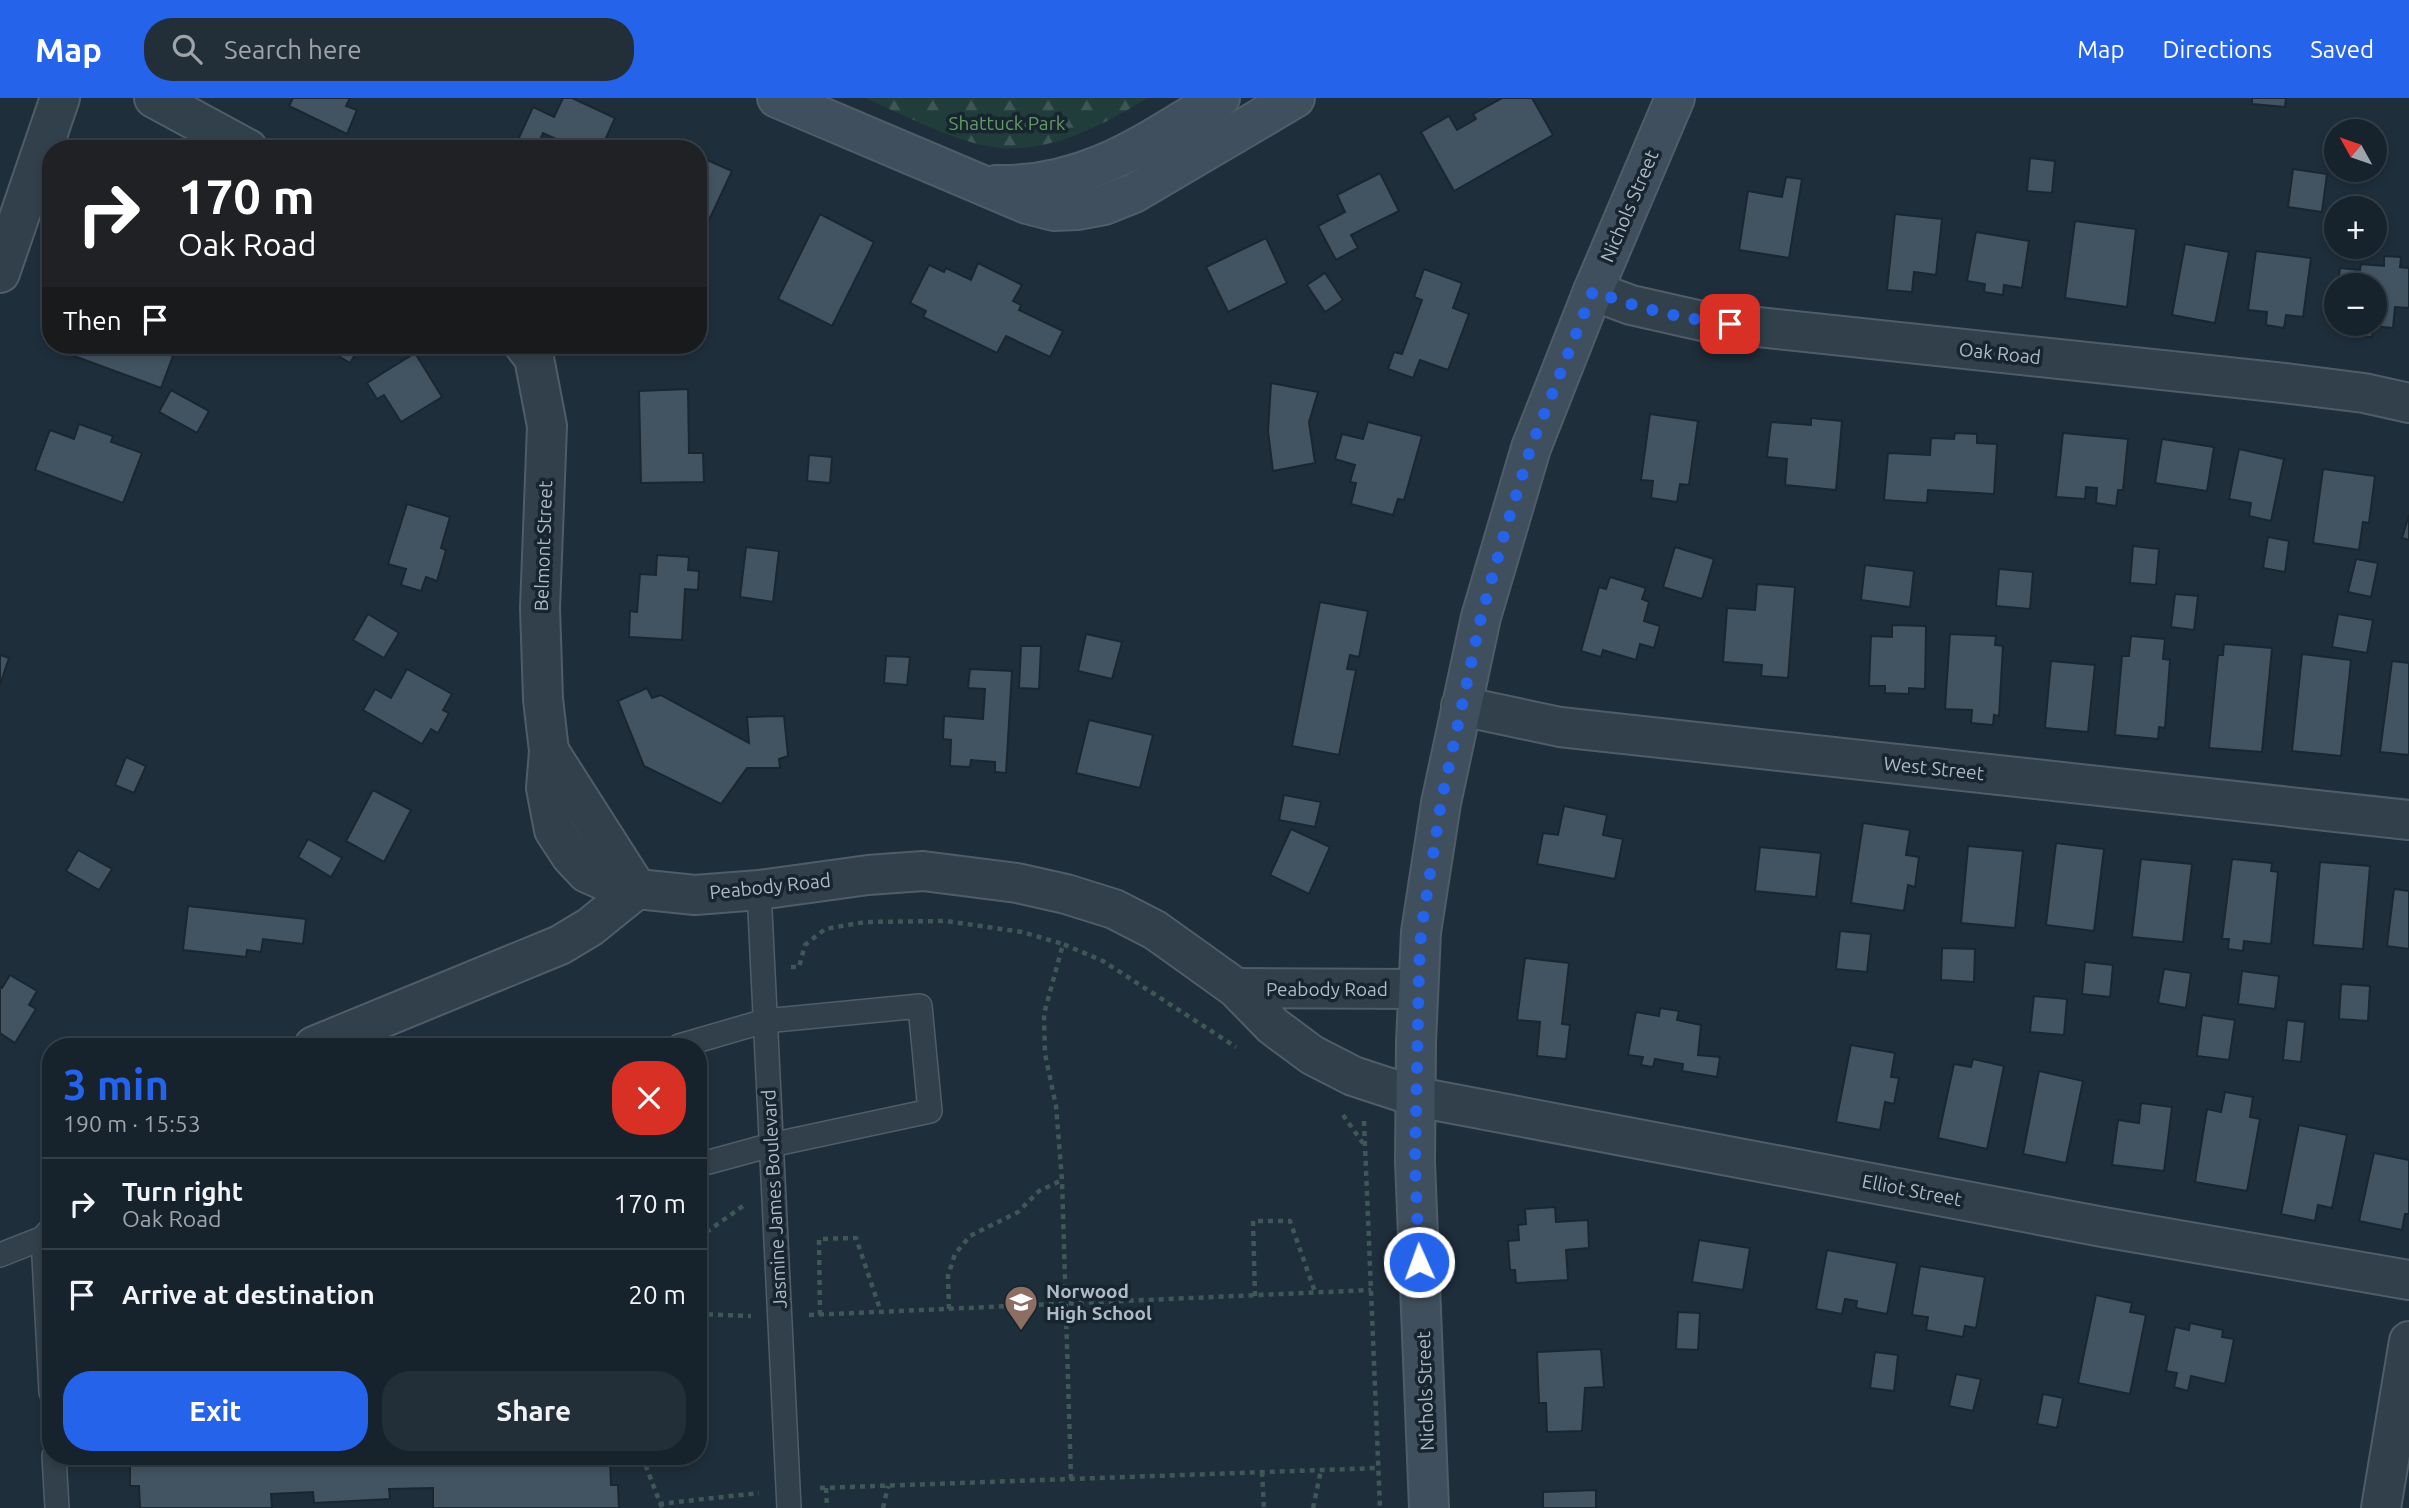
<!DOCTYPE html>
<meta charset="utf-8">
<style>
body{margin:0;font-family:Ubuntu,sans-serif;background:#232f38;color:#f1f3f6;height:100vh;display:flex;flex-direction:column;font-size:26px;white-space:nowrap}
*{box-sizing:border-box;margin:0}
p{font-size:23px;color:#9ea4a9}
.icon{flex:none;width:38px;height:38px;fill:none;stroke:currentColor;stroke-width:2;stroke-linecap:round;stroke-linejoin:round}
.map{position:relative;flex:1;overflow:hidden}
.details{position:absolute;left:42px;top:940px;width:665px;height:427px;display:flex;flex-direction:column;background:#16222c;border-radius:28px;box-shadow:0 4px 10px #0003,0 0 0 2px #353f48}
.details>*{flex:none}
.hud{position:absolute;left:42px;top:42px;width:665px;height:214px;border-radius:28px;box-shadow:0 4px 10px #0003,0 0 0 2px #353f48;background:#202124;color:#fff;overflow:hidden}
.needle{width:46px;rotate:310deg}
.fabs{position:absolute;left:2324px;top:21px;display:grid;gap:14px}
.fabs a{display:grid;place-items:center;width:63px;height:63px;border-radius:50%;background:#16222c;box-shadow:0 4px 10px #0003,0 0 0 2px #353f48;font-size:35px}
.pin{position:absolute;display:grid;place-items:center;width:60px;height:60px;color:#fff;margin:-30px;border-radius:14px;box-shadow:0 4px 10px #0006}
.me{position:absolute;width:77px;margin:-38px;rotate:358deg;stroke-linejoin:round;filter:drop-shadow(0 0 5px #0008)}
.turn{display:flex;align-items:center;gap:24px;height:147px;padding:0 21px;font-size:32px}
.turn .icon{width:91px;height:91px;stroke-width:2.5}
.turn b{display:block;font-size:49px;line-height:60px}
.then{display:flex;align-items:center;height:66px;padding:0 21px;background:#0003;gap:14px;font-size:26px}
.round{display:grid;place-items:center;flex:none;width:74px;height:74px;border-radius:28px;background:#232f38}
.summary{display:flex;align-items:center;justify-content:space-between;height:119px;padding:0 21px}
h1{font-size:42px;font-weight:700;line-height:52px;color:#2563eb}
.action{display:flex;gap:14px;margin-top:auto;padding:14px 21px}
.action a{flex:1;height:80px;border-radius:28px;background:#2563eb;color:#fff;font-size:28px;font-weight:700;line-height:80px;text-align:center}
.action a+a{background:#232f38;color:#f1f3f6}
ul{padding:0;list-style:none}
li{display:flex;align-items:center;gap:21px;height:91px;padding:0 21px;border-top:2px solid #353f48}
li div{flex:1}
li b{display:block;font-size:26px}
li em{font-style:normal}
header{display:flex;align-items:center;gap:42px;box-sizing:border-box;height:98px;padding:0 35px;background:#2563eb;color:#fff}
header strong{font-size:33px}
nav{display:flex;gap:38px;margin-inline-start:auto;font-size:24px}
.search{width:490px;height:63px;background:#232f38;display:flex;align-items:center;gap:18px;box-sizing:border-box;padding:0 24px;border-radius:28px;color:#9ea4a9;font-size:26px}
.map>svg:first-child{display:block}
.forest{fill:url(#forest-firs)}
.building{fill:#425462;stroke:#1a2731;stroke-width:2}
.lines{fill:none;stroke-linecap:round;stroke-linejoin:round}
.lane-casing{stroke:#505d68;stroke-width:26}
.street-casing{stroke:#505d68;stroke-width:42}
.secondary-casing{stroke:#505d68;stroke-width:42}
.path{stroke:#3e5858;stroke-width:4.5;stroke-dasharray:5 5;stroke-linecap:butt}
.lane{stroke:#32404b;stroke-width:23}
.street{stroke:#32404b;stroke-width:38}
.secondary{stroke:#404f5e;stroke-width:38}
.route{stroke:#2563eb;stroke-width:12;stroke-dasharray:0 21.6}
.labels{text-anchor:middle;dominant-baseline:central;stroke-width:7;stroke-linejoin:round;paint-order:stroke}
.park-label{font-size:19px;fill:#629a67;stroke:#18252f}
.street-label{font-size:19px;fill:#adbac7;stroke:#18252f}
.poi-label{font-size:19px;font-weight:bold;fill:#adbac7;stroke:#18252f;text-anchor:start}
</style>
<header>
<strong>Map</strong>
<div class="search"><svg class="icon" aria-label="search" viewBox="0 0 24 24"><circle cx="10" cy="10" r="6"/><path d="M15 15l6 6"/></svg>Search here</div>
<nav><a>Map</a><a>Directions</a><a>Saved</a></nav>
</header>
<div class="map">
<svg width="2409" height="1410" viewBox="0 0 2409 1410">
<defs>
<pattern id="forest-firs" width="22" height="20" patternUnits="userSpaceOnUse" patternTransform="scale(1.75)"><rect width="22" height="20" fill="#203c3b"/><path d="M5 1l3.5 6h-7zM16 11l3.5 6h-7z" fill="#3e5656"/></pattern>
</defs>
<rect width="100%" height="100%" fill="#1e2e3b"/>
<path class="forest" d="M865 0H1148C1099 29 1045 59 986 48 947 40 902 16 865 0Z"/>
<g class="building">
<polygon points="293,0 350,0 346,8 357,12 347,36 289,8"/>
<polygon points="563,0 572,0 615,20 601,51 578,51 543,35 536,51 517,44 533,9 554,19"/>
<polygon points="1502,0 1532,0 1553,37 1454,93 1421,34 1449,18 1457,32 1476,21 1473,16"/>
<polygon points="2252,0 2286,0 2285,9 2252,6"/>
<polygon points="698,58 732,73 709,122 698,117"/>
<polygon points="2030,60 2055,63 2052,95 2027,93"/>
<polygon points="2293,71 2327,76 2322,114 2288,109"/>
<polygon points="1380,75 1399,113 1351,137 1358,150 1336,162 1318,128 1345,114 1337,97"/>
<polygon points="1786,79 1802,81 1789,160 1739,152 1748,93 1782,99"/>
<polygon points="820,116 874,144 832,228 778,201"/>
<polygon points="1895,116 1942,121 1936,177 1914,174 1912,194 1887,192"/>
<polygon points="2075,123 2136,131 2127,209 2065,200"/>
<polygon points="1976,134 2029,143 2022,190 2004,187 2003,197 1984,194 1985,186 1967,183"/>
<polygon points="1266,140 1287,185 1228,214 1206,169"/>
<polygon points="2185,146 2229,154 2215,225 2172,217"/>
<polygon points="2256,153 2311,160 2303,219 2286,217 2284,230 2266,227 2267,214 2248,212"/>
<polygon points="2384,158 2401,159 2400,169 2409,170 2409,210 2395,209 2393,230 2373,228 2372,239 2352,238 2353,226 2375,226 2375,187 2338,187 2340,170 2360,172 2361,166 2384,168"/>
<polygon points="978,165 1022,187 1013,203 1021,207 1019,212 1063,233 1050,259 1006,238 997,255 923,219 926,213 910,205 929,167 944,174 946,170 971,182"/>
<polygon points="1424,171 1462,185 1453,210 1469,216 1448,272 1420,262 1413,280 1388,271 1394,254 1402,256 1422,202 1414,199"/>
<polygon points="1325,175 1343,202 1325,214 1307,187"/>
<polygon points="66,247 168,247 165,255 173,258 161,290 63,254"/>
<polygon points="329,247 361,247 350,265 327,251"/>
<polygon points="415,255 442,299 401,324 384,297 377,301 367,285"/>
<polygon points="1271,285 1318,294 1309,324 1315,365 1273,373 1268,333"/>
<polygon points="688,291 689,355 703,355 704,384 641,385 639,293"/>
<polygon points="171,292 209,313 197,335 159,314"/>
<polygon points="1650,316 1698,323 1689,387 1680,386 1677,404 1651,400 1653,383 1641,382"/>
<polygon points="1811,320 1842,323 1836,392 1785,387 1787,361 1767,359 1771,324 1811,327"/>
<polygon points="1368,324 1422,338 1404,402 1398,401 1393,417 1351,406 1356,385 1350,384 1355,367 1335,361 1342,336 1363,341"/>
<polygon points="79,326 113,338 111,344 142,355 123,405 35,372 50,332 74,341"/>
<polygon points="1955,335 1977,336 1977,345 1997,346 1994,396 1928,392 1927,405 1884,402 1888,355 1930,357 1931,340 1954,341"/>
<polygon points="2063,335 2128,341 2123,392 2118,392 2116,408 2096,405 2097,390 2086,389 2085,401 2056,399"/>
<polygon points="2162,341 2214,349 2207,393 2155,385"/>
<polygon points="2239,351 2284,361 2271,423 2249,418 2251,405 2229,401"/>
<polygon points="809,357 832,359 830,385 807,383"/>
<polygon points="2323,371 2375,378 2369,425 2363,424 2359,452 2313,445"/>
<polygon points="407,406 450,419 441,450 446,452 437,483 426,479 421,493 401,487 406,471 388,466"/>
<polygon points="2409,417 2409,442 2402,440"/>
<polygon points="2268,439 2289,443 2285,474 2263,470"/>
<polygon points="2133,448 2159,451 2156,487 2130,485"/>
<polygon points="746,449 779,453 773,504 740,499"/>
<polygon points="1675,449 1714,461 1702,501 1663,489"/>
<polygon points="657,457 689,459 688,472 699,473 698,492 685,491 682,542 629,539 630,513 637,514 640,476 656,477"/>
<polygon points="2356,461 2378,465 2371,499 2348,494"/>
<polygon points="1865,467 1914,473 1910,509 1861,502"/>
<polygon points="1999,471 2033,474 2030,511 1996,508"/>
<polygon points="1610,479 1646,490 1642,501 1649,504 1644,523 1660,528 1654,550 1640,546 1636,562 1603,552 1601,559 1581,553 1599,489 1606,491"/>
<polygon points="1757,486 1795,489 1788,580 1761,578 1762,567 1723,564 1727,510 1755,512"/>
<polygon points="2175,496 2198,498 2194,532 2171,529"/>
<polygon points="1320,504 1368,513 1359,559 1350,557 1347,571 1356,572 1339,657 1292,648"/>
<polygon points="368,516 399,535 384,560 353,542"/>
<polygon points="2338,516 2373,522 2367,555 2332,549"/>
<polygon points="1892,527 1926,528 1925,591 1909,590 1909,596 1885,595 1885,588 1869,588 1871,538 1892,539"/>
<polygon points="1086,536 1122,544 1112,581 1078,573"/>
<polygon points="1950,536 1996,538 1995,547 2003,548 1999,618 1994,617 1993,627 1971,625 1972,612 1945,611"/>
<polygon points="2131,538 2165,541 2163,561 2170,562 2165,630 2159,629 2158,641 2115,637 2122,558 2129,558"/>
<polygon points="2224,546 2272,550 2262,654 2209,650 2218,557 2223,557"/>
<polygon points="1021,548 1041,548 1039,591 1019,590"/>
<polygon points="2302,556 2351,562 2341,658 2292,653"/>
<polygon points="0,557 9,560 0,587"/>
<polygon points="886,558 910,559 907,587 884,585"/>
<polygon points="2051,563 2095,567 2088,634 2045,630"/>
<polygon points="2392,563 2409,565 2409,657 2380,654"/>
<polygon points="407,571 452,596 443,612 449,615 438,635 431,631 422,646 363,612 375,591 391,600"/>
<polygon points="970,571 1012,573 1006,675 995,674 995,664 971,662 970,669 950,668 951,642 943,641 944,618 983,621 985,591 968,590"/>
<polygon points="647,590 652,600 661,597 749,645 747,619 784,618 788,658 779,661 780,670 747,670 721,706 644,668 618,603"/>
<polygon points="1089,622 1153,637 1140,690 1076,675"/>
<polygon points="126,659 146,668 134,695 115,687"/>
<polygon points="373,692 411,712 384,764 346,743"/>
<polygon points="1284,697 1321,704 1315,729 1279,722"/>
<polygon points="1564,708 1607,717 1603,737 1623,741 1615,781 1537,766 1543,735 1558,737"/>
<polygon points="1863,725 1910,732 1906,757 1919,759 1915,789 1908,787 1904,813 1851,805"/>
<polygon points="1291,731 1330,749 1309,796 1270,777"/>
<polygon points="308,741 342,760 331,779 298,759"/>
<polygon points="2056,745 2104,751 2094,833 2046,827"/>
<polygon points="1968,748 2023,753 2015,830 1961,825"/>
<polygon points="1760,749 1821,755 1816,799 1755,793"/>
<polygon points="78,752 112,771 99,792 66,773"/>
<polygon points="2141,761 2192,766 2183,844 2132,839"/>
<polygon points="2232,761 2272,765 2271,773 2278,774 2271,846 2244,843 2243,853 2228,851 2229,841 2222,841"/>
<polygon points="2320,764 2370,768 2363,851 2313,847"/>
<polygon points="2394,791 2409,793 2409,851 2387,848"/>
<polygon points="188,808 306,821 303,846 263,841 261,854 247,852 246,859 183,852"/>
<polygon points="1840,833 1871,836 1867,874 1836,871"/>
<polygon points="1942,850 1975,851 1974,884 1941,882"/>
<polygon points="1525,860 1569,865 1562,926 1570,927 1566,961 1537,958 1540,924 1517,922"/>
<polygon points="2085,864 2113,867 2110,899 2082,896"/>
<polygon points="2164,871 2191,875 2186,910 2158,905"/>
<polygon points="2242,873 2279,878 2275,911 2238,906"/>
<polygon points="10,877 37,893 29,907 36,911 15,945 0,935 0,889 2,890"/>
<polygon points="2341,886 2370,888 2368,923 2339,921"/>
<polygon points="2034,898 2067,901 2064,937 2030,934"/>
<polygon points="1660,910 1679,913 1677,922 1701,927 1698,957 1720,959 1717,979 1682,973 1683,966 1655,961 1653,969 1641,967 1643,959 1628,957 1636,914 1659,918"/>
<polygon points="2202,917 2235,922 2229,962 2197,958"/>
<polygon points="2287,922 2305,924 2301,964 2283,962"/>
<polygon points="1851,947 1895,955 1891,979 1899,980 1894,1006 1885,1004 1880,1032 1836,1024"/>
<polygon points="1973,961 2004,968 1987,1051 1938,1040 1954,966 1971,969"/>
<polygon points="2039,973 2083,983 2066,1065 2023,1056"/>
<polygon points="2225,994 2253,999 2250,1019 2260,1021 2247,1093 2195,1084 2207,1011 2221,1014"/>
<polygon points="2141,1005 2172,1009 2164,1073 2112,1067 2118,1022 2139,1025"/>
<polygon points="2299,1027 2347,1037 2332,1110 2318,1107 2315,1123 2281,1116"/>
<polygon points="2374,1055 2409,1062 2409,1116 2405,1116 2402,1132 2359,1123"/>
<polygon points="1555,1109 1556,1124 1588,1122 1589,1150 1566,1152 1568,1182 1516,1185 1515,1172 1510,1172 1508,1143 1519,1142 1518,1127 1526,1126 1525,1111"/>
<polygon points="1699,1142 1750,1150 1743,1192 1692,1184"/>
<polygon points="1827,1152 1897,1165 1887,1216 1856,1210 1857,1203 1845,1201 1842,1216 1816,1211"/>
<polygon points="1920,1168 1985,1179 1976,1230 1965,1228 1963,1239 1926,1232 1928,1219 1912,1217"/>
<polygon points="2096,1197 2132,1205 2130,1214 2146,1217 2130,1296 2078,1285"/>
<polygon points="1678,1214 1700,1215 1698,1252 1676,1251"/>
<polygon points="2190,1225 2223,1232 2222,1239 2234,1241 2225,1286 2191,1278 2188,1293 2174,1289 2177,1275 2166,1273 2175,1229 2189,1232"/>
<polygon points="1601,1251 1604,1289 1585,1290 1582,1333 1547,1334 1546,1305 1539,1305 1537,1254"/>
<polygon points="1875,1254 1898,1257 1894,1293 1870,1290"/>
<polygon points="1956,1276 1981,1281 1973,1313 1949,1308"/>
<polygon points="2043,1296 2063,1300 2057,1330 2037,1326"/>
<polygon points="138,1358 610,1358 611,1387 618,1387 619,1410 433,1410 433,1390 389,1391 390,1401 314,1405 313,1394 271,1396 272,1410 140,1410 139,1388 130,1388 130,1368 138,1368"/>
<polygon points="1596,1392 1596,1410 1543,1410 1543,1394"/>
</g>
<g class="lines">
<defs>
<g id="lane">
<polyline points="759,792 789,1410"/>
<polyline points="679,948 765,923 920,908 930,1013 771,1047 698,1067"/>
<polyline points="43,1140 51,1294"/>
<polyline points="0,1157 43,1140 51,1131"/>
<polyline points="54,1358 57,1410"/>
</g>
<g id="street">
<polyline points="154,0 248,51"/>
<polyline points="0,175 60,0"/>
<polyline points="1593,193 1631,207 1702,223 2284,285 2364,295 2409,305"/>
<polyline points="524,247 534,260 547,328 540,510 543,601 549,653 546,690 554,732 571,758 587,775 610,785 637,791 695,797 759,792 868,777 923,773 1017,785 1066,796 1114,811 1155,832 1236,890 1273,928 1312,957 1353,978 1417,999 2103,1129 2409,1182"/>
<polyline points="1461,608 1560,629 2409,722"/>
<polyline points="549,653 637,791"/>
<polyline points="1236,890 1418,891"/>
<polyline points="314,948 560,847 590,829 637,791"/>
<polyline points="2381,1410 2409,1243"/>
</g>
<g id="secondary">
<polyline points="777,0 1027,106 1054,113 1077,112 1104,107 1134,95 1295,0"/>
<path d="M996 87C1087 89 1145 45 1220 0"/>
<polyline points="1429,1410 1415,1064 1416,944 1421,834 1441,705 1481,519 1531,350 1593,193 1675,0"/>
</g>
</defs>
<use href="#lane" class="lane-casing"/>
<use href="#street" class="street-casing"/>
<use href="#secondary" class="secondary-casing"/>
<g class="path">
<polyline points="791,869 799,869 805,847 825,831 865,824 946,823 1022,834 1063,846"/>
<polyline points="1343,1017 1365,1048"/>
<polyline points="1364,1023 1380,1410"/>
<polyline points="698,1140 743,1108"/>
<polyline points="1255,1198 1253,1123 1290,1123 1315,1194"/>
<polyline points="949,1211 948,1178 955,1156 970,1138 1018,1114 1039,1093 1062,1082"/>
<polyline points="698,1216 751,1218"/>
<polyline points="809,1217 1371,1192"/>
<polyline points="820,1217 819,1141 856,1140 881,1214"/>
<polyline points="642,1358 662,1410"/>
<polyline points="1262,1374 1264,1410"/>
<polyline points="1071,1381 1062,1082 1056,1008 1045,956 1044,916 1063,846 1103,863 1236,949"/>
<polyline points="820,1390 1378,1370"/>
<polyline points="826,1390 827,1410"/>
<polyline points="659,1406 759,1395"/>
<polyline points="883,1410 888,1388"/>
<polyline points="1313,1410 1321,1372"/>
</g>
<use href="#lane" class="lane"/>
<use href="#street" class="street"/>
<use href="#secondary" class="secondary"/>
</g>
<g class="lines">
<path class="route" d="M1419 1164 1415 1064 1419 872 1421 834 1441 705 1481 519 1506 430 1531 349 1593 193C1638 210 1682 221 1730 226"/>
</g>
<defs>
<symbol id="school-pin" viewBox="-11 -11 22 30"><path d="M0 17L-7.5 6A9.5 9.5 0 1 1 7.5 6Z" fill="#8d6e63" stroke="#18252f"/><path d="M0-5L7-2L0 1L-7-2ZM-4 1L0 2.5L4 1V4Q0 6-4 4Z" fill="#fff"/></symbol>
</defs>
<g fill-rule="evenodd">
<use href="#school-pin" x="1002" y="1185" width="38" height="52"/>
</g>
<g class="labels">
<g class="park-label">
<text x="1007" y="25">Shattuck Park</text>
</g>
<g class="street-label">
<text transform="translate(1629 108) rotate(-67)">Nichols Street</text>
<text transform="translate(2000 255) rotate(6)">Oak Road</text>
<text transform="translate(543 448) rotate(-88)">Belmont Street</text>
<text transform="translate(1934 670) rotate(6)">West Street</text>
<text transform="translate(770 788) rotate(-6)">Peabody Road</text>
<text x="1327" y="891">Peabody Road</text>
<text transform="translate(1912 1092) rotate(11)">Elliot Street</text>
<text transform="translate(774 1101) rotate(-93)">Jasmine James Boulevard</text>
<text transform="translate(1425 1293) rotate(-92)">Nichols Street</text>
</g>
<g class="poi-label">
<text x="1046" y="1193">Norwood<tspan x="1046" dy="22">High School</tspan></text>
</g>
</g>
</svg>
<div class="fabs">
<a><svg class="needle" viewBox="-14 -14 28 28"><path d="M0-13l5 13h-10z" fill="#e53935"/><path d="M0 13l5-13h-10z" fill="#9ea4a9"/></svg></a>
<a>+</a>
<a>−</a>
</div>
<div class="pin" style="left:1730px;top:226px;background:#d93025"><svg class="icon" aria-label="arrive" viewBox="0 0 24 24"><path d="M6 21V4h12l-3 4 3 4H6"/></svg></div>
<svg class="me" style="left:1419px;top:1164px" viewBox="-20 -20 40 40"><circle r="17" fill="#2563eb" stroke="#fff" stroke-width="3"/><path d="M0-11L8 9 0 5-8 9z" fill="#fff"/></svg>
<div class="hud">
<div class="turn"><svg class="icon" aria-label="right" viewBox="0 0 24 24"><path d="M7 20v-9h11M14 6l5 5-5 5"/></svg><div><b>170 m</b>Oak Road</div></div>
<div class="then">Then<svg class="icon" aria-label="arrive" viewBox="0 0 24 24"><path d="M6 21V4h12l-3 4 3 4H6"/></svg></div>
</div>
<section class="details">
<div class="summary"><div><h1>3 min</h1><p>190 m · 15:53</p></div><a class="round" style="background:#d93025;color:#fff"><svg class="icon" aria-label="close" viewBox="0 0 24 24"><path d="M6 6l12 12M18 6L6 18"/></svg></a></div>
<ul>
<li><svg class="icon" aria-label="right" viewBox="0 0 24 24"><path d="M7 20v-9h11M14 6l5 5-5 5"/></svg><div><b>Turn right</b><p>Oak Road</p></div><em>170 m</em></li>
<li><svg class="icon" aria-label="arrive" viewBox="0 0 24 24"><path d="M6 21V4h12l-3 4 3 4H6"/></svg><div><b>Arrive at destination</b></div><em>20 m</em></li>
</ul>
<div class="action"><a>Exit</a><a>Share</a></div>
</section>
</div>
